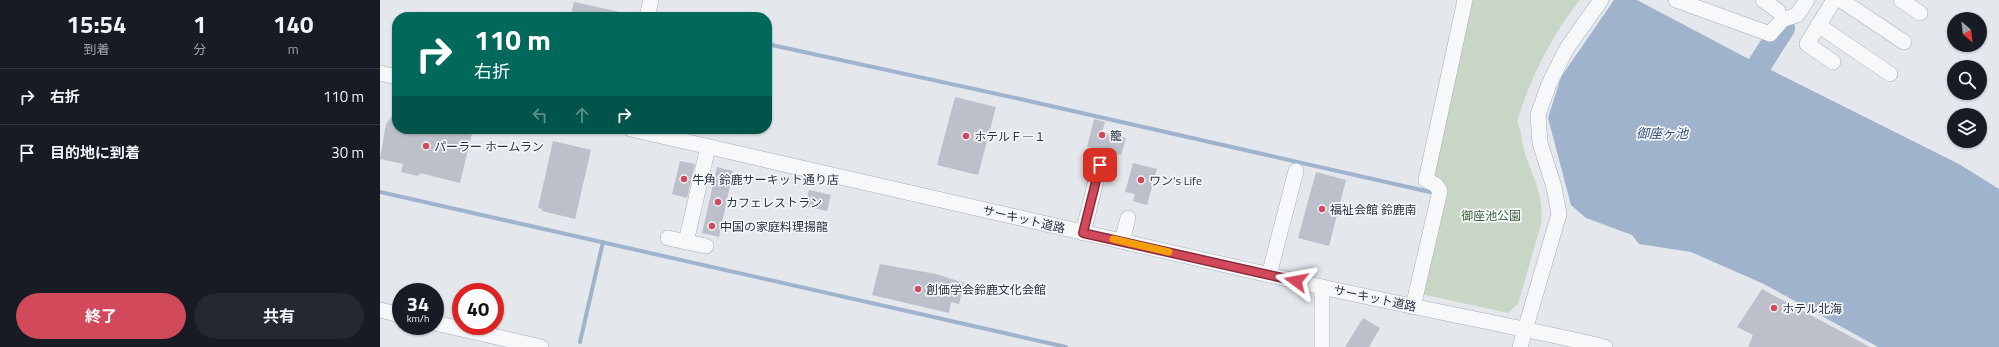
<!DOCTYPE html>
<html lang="ja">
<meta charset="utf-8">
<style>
body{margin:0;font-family:"Titillium Web","Noto Sans JP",sans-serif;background:#242831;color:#f1f3f6;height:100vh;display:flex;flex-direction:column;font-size:15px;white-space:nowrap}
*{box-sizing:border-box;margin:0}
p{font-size:13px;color:#9ea1a6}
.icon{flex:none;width:22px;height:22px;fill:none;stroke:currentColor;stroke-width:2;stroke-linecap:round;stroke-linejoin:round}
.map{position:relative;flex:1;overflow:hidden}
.side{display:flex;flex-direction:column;background:#171b24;width:380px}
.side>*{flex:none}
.top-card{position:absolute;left:12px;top:12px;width:380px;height:122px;border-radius:16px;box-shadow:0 1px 3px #0004;background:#00695c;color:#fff;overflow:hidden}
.needle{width:26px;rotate:152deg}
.controls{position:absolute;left:1567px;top:12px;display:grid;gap:8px}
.controls a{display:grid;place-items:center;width:40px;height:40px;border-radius:50%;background:#171b24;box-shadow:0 1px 3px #0004;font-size:20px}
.speed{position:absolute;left:12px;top:283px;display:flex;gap:8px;font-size:20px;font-weight:700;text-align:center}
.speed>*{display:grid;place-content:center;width:52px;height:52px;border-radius:50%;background:#171b24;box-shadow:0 1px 3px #0004;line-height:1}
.speed small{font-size:10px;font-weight:400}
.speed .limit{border:6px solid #d22;background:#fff;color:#111}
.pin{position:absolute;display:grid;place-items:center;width:34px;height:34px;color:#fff;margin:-17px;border-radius:8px;box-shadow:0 2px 6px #0006}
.me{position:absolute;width:44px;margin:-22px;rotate:283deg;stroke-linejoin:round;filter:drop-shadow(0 0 3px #0008)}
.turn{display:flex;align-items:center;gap:14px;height:84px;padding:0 16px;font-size:18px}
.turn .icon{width:52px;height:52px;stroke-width:2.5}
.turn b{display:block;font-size:28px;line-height:34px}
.lanes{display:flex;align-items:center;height:38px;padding:0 16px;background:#0003;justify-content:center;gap:20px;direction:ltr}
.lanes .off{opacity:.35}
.eta{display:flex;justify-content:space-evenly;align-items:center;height:68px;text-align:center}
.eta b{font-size:24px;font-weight:700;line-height:28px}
.button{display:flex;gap:8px;margin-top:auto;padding:8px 16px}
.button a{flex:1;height:46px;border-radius:24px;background:#d1495b;color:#fff;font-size:16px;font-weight:700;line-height:46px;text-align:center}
.button a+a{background:#242831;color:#f1f3f6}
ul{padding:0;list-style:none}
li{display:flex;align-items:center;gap:12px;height:56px;padding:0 16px;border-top:1px solid #363941}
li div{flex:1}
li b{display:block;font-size:15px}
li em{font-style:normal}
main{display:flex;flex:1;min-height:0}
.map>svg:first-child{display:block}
.green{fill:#c9d6c5}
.water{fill:#9fb4cc}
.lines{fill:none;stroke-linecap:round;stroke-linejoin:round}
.stream{stroke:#9fb4cc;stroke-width:4}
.river{stroke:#9fb4cc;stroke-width:24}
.building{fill:#bbc0ca}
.minor-casing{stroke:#a9aeb7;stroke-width:16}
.minor{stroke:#f7f8fa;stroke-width:15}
.route-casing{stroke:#882f3b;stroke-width:10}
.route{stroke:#d1495b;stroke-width:7}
.slow{stroke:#f59e0b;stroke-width:7}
.poi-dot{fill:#d1495b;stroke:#f4f6f9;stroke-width:1.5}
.labels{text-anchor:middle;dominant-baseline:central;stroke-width:3.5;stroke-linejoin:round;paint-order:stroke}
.poi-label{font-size:12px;fill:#2b3445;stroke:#f4f6f9;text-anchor:start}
.park-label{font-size:12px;fill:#3f6138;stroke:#f4f6f9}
.street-label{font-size:12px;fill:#2b3445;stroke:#f4f6f9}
.water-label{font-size:13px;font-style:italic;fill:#34527a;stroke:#f4f6f9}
</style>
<main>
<section class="side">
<div class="eta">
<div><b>15:54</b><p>到着</p></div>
<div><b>1</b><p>分</p></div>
<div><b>140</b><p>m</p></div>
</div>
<ul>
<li><svg class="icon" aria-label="right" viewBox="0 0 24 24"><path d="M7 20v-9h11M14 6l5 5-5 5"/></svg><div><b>右折</b></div><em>110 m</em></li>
<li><svg class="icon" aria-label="arrive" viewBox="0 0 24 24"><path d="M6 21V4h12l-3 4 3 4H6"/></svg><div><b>目的地に到着</b></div><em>30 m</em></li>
</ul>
<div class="button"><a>終了</a><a>共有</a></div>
</section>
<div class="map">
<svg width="1619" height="347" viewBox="0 0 1619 347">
<rect width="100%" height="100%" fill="#e4e7ec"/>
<path class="green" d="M1090 0H1200C1172 34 1149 81 1137 122 1142 131 1141 137 1143 146 1150 176 1165 190 1161 224L1138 304 1128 313 1041 294 1065 190 1053 174Z"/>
<polygon class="water" points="1234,0 1257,0 1363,56 1579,164 1619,189 1619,347 1498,347 1384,284 1311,252 1259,244 1252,235 1206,218 1191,205 1168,118 1181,77"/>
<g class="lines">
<g class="stream">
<polyline points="387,44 640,99 1050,192"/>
<polyline points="0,192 686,347"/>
<polyline points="200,342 223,242"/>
</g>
<polyline class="river" points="1380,64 1403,28"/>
</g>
<g class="building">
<polygon points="194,2 240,12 239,17 190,17"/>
<polygon points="575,97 616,107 598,175 557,165"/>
<polygon points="17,109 17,129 93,129 80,183 40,173 38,176 21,172 23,164 0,159 6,124"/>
<polygon points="714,119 725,122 722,132 746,138 741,155 707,147"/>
<polygon points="173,141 211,150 195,219 162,211 162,209 158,208"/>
<polygon points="300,161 315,164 307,198 292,194"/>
<polygon points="753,163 777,169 767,205 753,201 755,194 745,192"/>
<polygon points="337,167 353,171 339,237 322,233"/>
<polygon points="936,172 966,180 949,246 918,238"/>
<polygon points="429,190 451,195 447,211 425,206"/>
<polygon points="500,264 556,274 584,283 579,304 571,302 569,313 492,295"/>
<polygon points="1382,289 1490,347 1368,347 1373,335 1357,327"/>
<polygon points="983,318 1000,328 989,347 965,347"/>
</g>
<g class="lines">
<defs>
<g id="minor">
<polyline points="1296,0 1390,34 1402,20 1417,15 1427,0"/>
<polyline points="1383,0 1398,11"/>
<polyline points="1461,0 1524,42"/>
<polyline points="1521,0 1540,13"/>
<polyline points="267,17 271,0"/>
<polyline points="1438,25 1510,74"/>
<polyline points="1453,62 1427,44 1454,0"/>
<polyline points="0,73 17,77"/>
<path d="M251 129 942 287C1036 308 1131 325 1225 347"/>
<polyline points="703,233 720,165"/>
<polyline points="288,238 326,246"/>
<polyline points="742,241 748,218"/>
<polyline points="306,242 328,147"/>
<polyline points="889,275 916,171"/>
<polyline points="1033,307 1060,191 1056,185 1046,180 1085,0"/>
<polyline points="0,310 21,315"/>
<polyline points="55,323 161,347"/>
<polyline points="942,347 942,287"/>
<polyline points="1140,347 1179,214 1174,187 1160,143 1158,115 1169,84 1187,48 1221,0"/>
</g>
</defs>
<use href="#minor" class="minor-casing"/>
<use href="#minor" class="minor"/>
</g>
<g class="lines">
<defs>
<polyline id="route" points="720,165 703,233 916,281"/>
</defs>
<use href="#route" class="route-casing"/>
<use href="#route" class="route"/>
<polyline class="slow" points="733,239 789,252"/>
</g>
<g class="poi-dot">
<circle cx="722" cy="135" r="4"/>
<circle cx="586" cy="136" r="4"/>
<circle cx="46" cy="146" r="4"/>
<circle cx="304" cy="179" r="4"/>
<circle cx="761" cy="180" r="4"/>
<circle cx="338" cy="202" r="4"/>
<circle cx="942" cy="209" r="4"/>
<circle cx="332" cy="226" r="4"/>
<circle cx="538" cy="289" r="4"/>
<circle cx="1394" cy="308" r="4"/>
</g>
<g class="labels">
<g class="poi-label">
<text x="730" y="135">籠</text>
<text x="594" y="136">ホテルＦ―１</text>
<text x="54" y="146">パーラー ホームラン</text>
<text x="312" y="179">牛角 鈴鹿サーキット通り店</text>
<text x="769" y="180">ワン's Life</text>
<text x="346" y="202">カフェレストラン</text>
<text x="950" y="209">福祉会館 鈴鹿南</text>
<text x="340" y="226">中国の家庭料理揚龍</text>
<text x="546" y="289">創価学会鈴鹿文化会館</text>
<text x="1402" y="308">ホテル北海</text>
</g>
<g class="park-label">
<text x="1111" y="215">御座池公園</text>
</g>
<g class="street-label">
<text transform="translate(644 219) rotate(13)">サーキット道路</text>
<text transform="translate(995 298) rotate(12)">サーキット道路</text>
</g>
<g class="water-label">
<text x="1282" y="133">御座ヶ池</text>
</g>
</g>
</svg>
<div class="controls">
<a><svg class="needle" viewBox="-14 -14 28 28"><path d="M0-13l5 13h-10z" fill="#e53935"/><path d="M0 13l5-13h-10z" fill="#9ea1a6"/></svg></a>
<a><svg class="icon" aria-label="search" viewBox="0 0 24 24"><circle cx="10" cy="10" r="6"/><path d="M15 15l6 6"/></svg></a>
<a><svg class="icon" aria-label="layers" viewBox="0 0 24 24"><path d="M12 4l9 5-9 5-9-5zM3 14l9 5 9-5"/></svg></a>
</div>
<div class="speed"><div>34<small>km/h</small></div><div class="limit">40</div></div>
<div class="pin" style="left:720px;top:165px;background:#d93025"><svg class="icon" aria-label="arrive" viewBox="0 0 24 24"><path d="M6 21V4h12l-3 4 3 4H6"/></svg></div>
<svg class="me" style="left:916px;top:281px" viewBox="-20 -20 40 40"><path d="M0-17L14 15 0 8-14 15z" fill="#d1495b" stroke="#fff" stroke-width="4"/></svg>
<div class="top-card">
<div class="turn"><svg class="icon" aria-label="right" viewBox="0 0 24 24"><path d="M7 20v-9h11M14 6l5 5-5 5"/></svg><div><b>110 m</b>右折</div></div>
<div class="lanes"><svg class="icon off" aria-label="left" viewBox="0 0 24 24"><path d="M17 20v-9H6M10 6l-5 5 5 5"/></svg><svg class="icon off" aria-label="ahead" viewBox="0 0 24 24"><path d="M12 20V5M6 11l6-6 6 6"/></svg><svg class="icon" aria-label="right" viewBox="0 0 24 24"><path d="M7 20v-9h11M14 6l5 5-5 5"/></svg></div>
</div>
</div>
</main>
